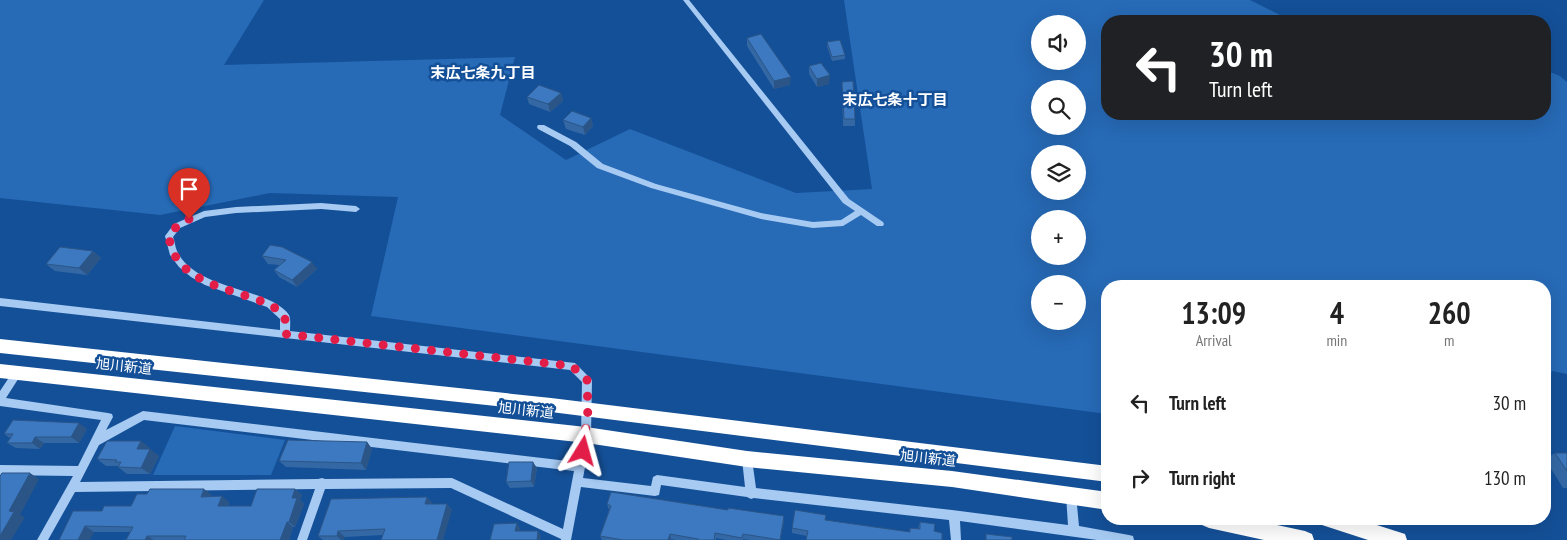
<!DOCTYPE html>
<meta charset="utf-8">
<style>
body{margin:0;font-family:"PT Sans Narrow","Noto Sans JP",sans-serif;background:#f6f6f6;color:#222;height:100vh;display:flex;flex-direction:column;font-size:19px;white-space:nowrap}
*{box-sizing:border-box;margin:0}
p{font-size:16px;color:#767676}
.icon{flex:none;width:28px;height:28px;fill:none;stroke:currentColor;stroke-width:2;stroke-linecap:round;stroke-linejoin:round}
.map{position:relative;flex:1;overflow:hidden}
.panel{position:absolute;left:1101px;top:280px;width:450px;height:245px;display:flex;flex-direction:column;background:#fff;border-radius:20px;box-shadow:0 5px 20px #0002}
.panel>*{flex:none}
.guide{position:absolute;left:1101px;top:15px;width:450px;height:105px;border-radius:20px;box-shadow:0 5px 20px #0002;background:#202124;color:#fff;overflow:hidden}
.controls{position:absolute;left:1031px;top:15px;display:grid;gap:10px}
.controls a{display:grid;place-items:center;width:55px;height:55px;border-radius:50%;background:#fff;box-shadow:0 5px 20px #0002;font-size:25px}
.pin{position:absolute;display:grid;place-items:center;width:42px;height:42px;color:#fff;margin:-51px -21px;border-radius:50% 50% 50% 0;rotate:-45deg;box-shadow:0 0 5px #0007}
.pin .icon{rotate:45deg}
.me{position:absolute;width:55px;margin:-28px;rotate:8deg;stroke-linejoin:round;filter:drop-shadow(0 0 4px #0008)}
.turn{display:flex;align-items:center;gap:18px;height:105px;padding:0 25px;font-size:22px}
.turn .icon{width:65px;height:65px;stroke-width:2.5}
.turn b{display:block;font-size:35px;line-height:42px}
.eta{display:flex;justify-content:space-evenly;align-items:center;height:85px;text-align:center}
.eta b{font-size:30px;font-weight:800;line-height:35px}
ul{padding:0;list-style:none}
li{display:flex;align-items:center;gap:15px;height:75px;padding:0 25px}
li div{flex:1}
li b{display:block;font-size:19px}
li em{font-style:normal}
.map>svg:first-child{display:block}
.green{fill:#276ab6;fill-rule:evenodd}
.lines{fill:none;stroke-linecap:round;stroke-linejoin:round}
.minor{fill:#a6caf2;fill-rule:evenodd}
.highway{fill:#fff;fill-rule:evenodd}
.wall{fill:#3468a5}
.shaded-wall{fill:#2b5586}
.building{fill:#3d79c0;stroke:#2b5586}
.route{stroke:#e11d48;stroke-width:9;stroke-dasharray:0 16.2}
.labels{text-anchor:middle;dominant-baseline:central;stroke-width:5;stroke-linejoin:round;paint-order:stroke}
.street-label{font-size:14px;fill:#fff;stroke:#145098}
.neighbourhood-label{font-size:15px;font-weight:bold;fill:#fff;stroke:#145098}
</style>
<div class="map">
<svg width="1567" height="540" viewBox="0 0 1567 540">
<rect width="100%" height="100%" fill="#145098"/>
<g class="green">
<path d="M0 0H264L224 65 515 57 500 115 566 160 630 129 796 193 872 189 844 0H1250L1292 21H1108V114H1545V70L1560 76 1567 82V374L1552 371 1545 391V286H1108L1107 414 371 316 398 197 270 193 160 215 0 198ZM1040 24H1078V61H1040ZM1040 89H1078V126H1040ZM1040 154H1078V191H1040ZM1040 219H1078V256H1040ZM1040 284H1078V321H1040Z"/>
<polygon points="175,426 285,440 271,475 153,475"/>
</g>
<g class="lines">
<g class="minor">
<polygon points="683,0 689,0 849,199 883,222 884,224 883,226 877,226 861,215 843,226 813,228 761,219 651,188 597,168 570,146 538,129 537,127 538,125 544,125 576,142 603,164 656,184 761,213 813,222 841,220 855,211 843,203"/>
<path d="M321 203 356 206 360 209 356 212 321 209 236 213 205 217 180 228 173 237C175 241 175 247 177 251 191 281 237 287 264 298 272 301 284 307 289 315 291 319 290 326 290 331L575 363 592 380 591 435 583 478 651 486 653 477 657 475 745 487 742 459 743 456 747 454 751 456 752 459 756 488 952 510 1068 525 1066 495 1067 491 1071 490 1075 491 1076 495 1079 526 1129 535 1133 536 1134 540H1097L960 521 961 540H951L949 520 754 498 751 499 747 497 661 485 659 495 655 496 581 487 571 540H561V539L451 488 325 489 307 540H297L315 489 75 492 48 540H37L73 476 0 475V465L78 466 101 420 0 406V391L14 370 17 369 20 370 22 373 6 398 108 413 112 414 113 417 106 430 143 411 576 462 581 435 582 382 570 370 0 306V298L280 330V319L267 307 205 285 191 277 179 267 170 255 165 236 174 224 204 211 236 207ZM144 420 574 471 563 529 452 478 325 479 322 478 318 479 80 482 99 445Z"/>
</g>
<g class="highway">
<polygon points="0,339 551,398 1108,466 1108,482 551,412 0,353"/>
<polygon points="0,364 586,427 747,451 952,471 1108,492 1108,510 952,487 747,467 586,443 0,378"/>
<polygon points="1200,519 1249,519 1305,531 1312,534 1314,540 1264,540 1209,528 1202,525"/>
<polygon points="1320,519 1358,519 1405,534 1407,540 1368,540 1322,525"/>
</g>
</g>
<g class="wall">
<polygon points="747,38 790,85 774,89 747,46"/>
<polygon points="827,42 845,55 845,59 832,61 827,46"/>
<polygon points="809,66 829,84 817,87 809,74"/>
<polygon points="842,82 855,119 855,126 843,126"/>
<polygon points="561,93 563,101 550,112 529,104 527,97"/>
<polygon points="591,118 593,126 585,135 566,129 563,120"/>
<polygon points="270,245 317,269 297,287 279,277 274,270 279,265 268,264 262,256"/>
<polygon points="93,251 101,258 87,275 55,271 46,264"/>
<polygon points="87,429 79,443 44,443 40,449 16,448 7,443 10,438 4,434"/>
<polygon points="367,442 372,449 366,470 286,467 279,461"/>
<polygon points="150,448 149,449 159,456 150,474 127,474 118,467 119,466 106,466 97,459"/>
<polygon points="1555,453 1567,453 1567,488 1563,488 1545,459"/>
<polygon points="537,468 534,487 510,488 506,482"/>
<polygon points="295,489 302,495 300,500 304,504 295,527 293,527 289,540 126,540 130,532 94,532 59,540 102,511 131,506 212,495 211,497 229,502 228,506 251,506"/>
<polygon points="427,497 432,503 431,504 447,504 452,510 383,535 345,537 343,540 323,540 318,536"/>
<polygon points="607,504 784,521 780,540 750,540 743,539 743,540 726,540 716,538 716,540 676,540 671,539 671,540 602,540 600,536 609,510"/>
<polygon points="825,520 909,532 910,528 918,529 920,522 934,531 807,536 792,533 792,528"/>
</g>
<g class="shaded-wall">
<polygon points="830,75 829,84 817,87 817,79"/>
<polygon points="791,77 790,85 774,89 774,81"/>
<polygon points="561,93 563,101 550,112 548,104"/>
<polygon points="591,118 593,126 585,135 583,127"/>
<polygon points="93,251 101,258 87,275 79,268"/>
<polygon points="312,262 317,269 297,287 292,280"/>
<polygon points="79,423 87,429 79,443 71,437"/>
<polygon points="35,437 44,443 40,449 32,443"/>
<polygon points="141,441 150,448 146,456 137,449"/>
<polygon points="367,442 372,449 366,470 361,463"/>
<polygon points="150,449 159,456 150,474 141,468"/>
<polygon points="533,462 537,468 534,487 531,481"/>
<polygon points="30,473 39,479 20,515 25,517 11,540 0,540 0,536 9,511"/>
<polygon points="204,489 212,495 209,503 201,497"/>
<polygon points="295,489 302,495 300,500 304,504 295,527 289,522 292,498"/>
<polygon points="222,496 229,502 225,512 218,506"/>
<polygon points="427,497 432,503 430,509 425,504"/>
<polygon points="447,504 452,510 443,540 437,540"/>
<polygon points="784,516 784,521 780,540"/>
<polygon points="287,522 293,527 289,540 280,540"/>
<polygon points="517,523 520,528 519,536 515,531"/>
<polygon points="85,526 94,532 90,540 78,540"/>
<polygon points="338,531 345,537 343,540 341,540 337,536"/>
<polygon points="538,531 541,536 540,540 537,540"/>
<polygon points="670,534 671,540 668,540"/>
<polygon points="147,536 154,540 145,540"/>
</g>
<g class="building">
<polygon points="761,34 791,77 774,81 747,38"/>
<polygon points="840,40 845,55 832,57 827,42"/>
<polygon points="821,63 830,75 817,79 809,66"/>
<polygon points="853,81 855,119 844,119 842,82"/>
<polygon points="539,85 561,93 548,104 527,97"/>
<polygon points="572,111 591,118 583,127 563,120"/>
<polygon points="270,245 282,247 312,262 292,280 274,270 286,260 262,256"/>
<polygon points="60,247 93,251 79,268 46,264"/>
<polygon points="13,420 79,423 71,437 35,437 32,443 7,443 13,434 4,434"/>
<polygon points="288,440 367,442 361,463 279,461"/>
<polygon points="107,441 141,441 137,449 150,449 141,468 118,467 121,462 115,462 117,460 97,459"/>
<polygon points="1555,453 1567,453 1567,471"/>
<polygon points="509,462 533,462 531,481 506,482"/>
<polygon points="2,473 30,473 9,511 14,512 0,536 0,476"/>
<polygon points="150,489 204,489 201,497 222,496 218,506 251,506 257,489 295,489 292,498 297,498 289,522 287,522 280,540 184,540 186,536 147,536 145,540 126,540 133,527 85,526 78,540 59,540 73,511 102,511 104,506 131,506 137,494 147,494"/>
<polygon points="611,492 728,510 728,508 784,516 780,540 743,534 742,538 715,533 714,540 698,540 698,539 670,534 668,540 623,540 600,536 611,506 607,504"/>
<polygon points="427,497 425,504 447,504 437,540 381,540 385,529 338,531 337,536 318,536 331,499"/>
<polygon points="795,510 826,515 825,520 910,532 910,528 920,529 920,522 935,524 934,531 942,533 942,540 806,540 808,531 792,528"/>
<polygon points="517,523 515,531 538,531 537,540 490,540 494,524"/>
<polygon points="986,534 1012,537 1012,540 986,540"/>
</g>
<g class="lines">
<path class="route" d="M189 219 177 226 169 236C174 285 235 288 270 305 275 307 280 313 285 317V334L572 366 587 380 588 410 583 451"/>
</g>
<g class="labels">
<g class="street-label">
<text transform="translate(124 366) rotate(6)">旭川新道</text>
<text transform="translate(526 410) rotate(6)">旭川新道</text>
<text transform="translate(928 458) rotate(6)">旭川新道</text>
</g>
<g class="neighbourhood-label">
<text x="483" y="72">末広七条九丁目</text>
<text x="895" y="99">末広七条十丁目</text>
</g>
</g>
</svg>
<div class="controls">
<a><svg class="icon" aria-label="sound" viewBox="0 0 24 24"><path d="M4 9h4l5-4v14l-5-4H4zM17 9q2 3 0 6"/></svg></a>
<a><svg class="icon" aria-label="search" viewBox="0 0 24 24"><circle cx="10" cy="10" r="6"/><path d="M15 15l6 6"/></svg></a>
<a><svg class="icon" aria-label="layers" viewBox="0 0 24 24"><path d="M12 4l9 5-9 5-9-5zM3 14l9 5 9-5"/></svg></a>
<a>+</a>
<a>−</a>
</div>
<div class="pin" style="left:189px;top:219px;background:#d93025"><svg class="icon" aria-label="arrive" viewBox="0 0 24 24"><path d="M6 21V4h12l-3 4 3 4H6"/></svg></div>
<svg class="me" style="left:583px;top:451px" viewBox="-20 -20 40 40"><path d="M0-17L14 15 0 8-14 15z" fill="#e11d48" stroke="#fff" stroke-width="4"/></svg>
<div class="guide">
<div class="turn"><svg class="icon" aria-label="left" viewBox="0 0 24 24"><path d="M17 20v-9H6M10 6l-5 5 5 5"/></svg><div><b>30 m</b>Turn left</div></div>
</div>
<section class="panel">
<div class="eta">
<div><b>13:09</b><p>Arrival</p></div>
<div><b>4</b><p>min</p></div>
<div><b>260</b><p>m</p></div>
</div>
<ul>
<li><svg class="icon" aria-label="left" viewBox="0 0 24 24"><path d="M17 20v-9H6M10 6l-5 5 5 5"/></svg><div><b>Turn left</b></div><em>30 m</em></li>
<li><svg class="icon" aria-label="right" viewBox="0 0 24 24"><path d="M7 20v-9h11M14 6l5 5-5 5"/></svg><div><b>Turn right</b></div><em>130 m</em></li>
</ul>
</section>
</div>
